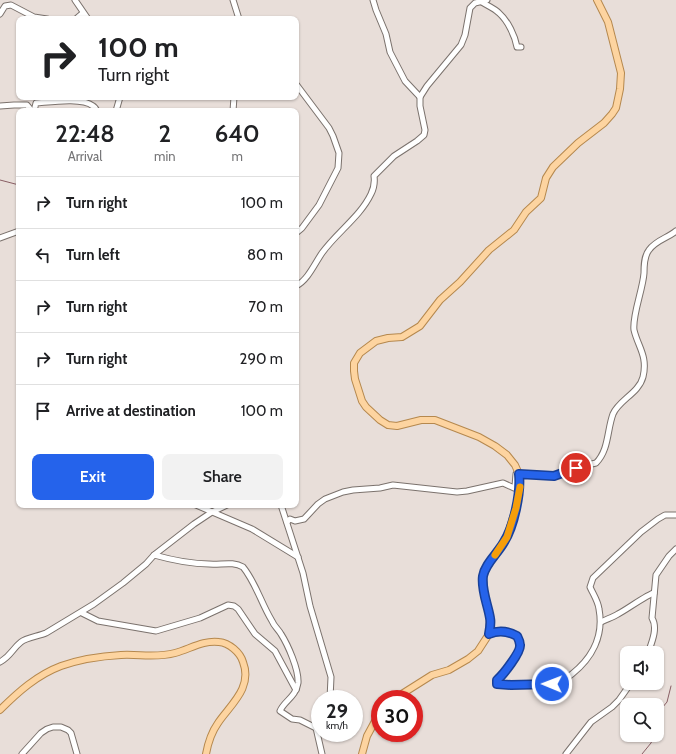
<!DOCTYPE html>
<style>
body{margin:0;font-family:Cabin,sans-serif;background:#f2f2f2;color:#202124;height:100vh;display:flex;flex-direction:column;font-size:15px;white-space:nowrap}
*{box-sizing:border-box;margin:0}
p{font-size:13px;color:#757577}
.icon{flex:none;width:22px;height:22px;fill:none;stroke:currentColor;stroke-width:2;stroke-linecap:round;stroke-linejoin:round}
.map{position:relative;flex:1;overflow:hidden}
.side{position:absolute;left:16px;top:108px;width:283px;height:400px;display:flex;flex-direction:column;background:#fff;border-radius:8px;box-shadow:0 1px 3px #0004}
.side>*{flex:none}
.guide{position:absolute;left:16px;top:16px;width:283px;height:84px;border-radius:8px;box-shadow:0 1px 3px #0004;background:#fff;color:#202124;overflow:hidden}
.buttons{position:absolute;left:620px;top:646px;display:grid;gap:8px}
.buttons a{display:grid;place-items:center;width:44px;height:44px;border-radius:8px;background:#fff;box-shadow:0 1px 3px #0004;font-size:20px}
.speed{position:absolute;left:311px;top:690px;display:flex;gap:8px;font-size:20px;font-weight:700;text-align:center}
.speed>*{display:grid;place-content:center;width:52px;height:52px;border-radius:50%;background:#fff;box-shadow:0 1px 3px #0004;line-height:1}
.speed small{font-size:10px;font-weight:400}
.speed .limit{border:6px solid #d22;background:#fff;color:#111}
.pin{position:absolute;display:grid;place-items:center;width:34px;height:34px;color:#fff;margin:-17px;border:2px solid #fff;border-radius:50%;box-shadow:0 1px 4px #0007}
.me{position:absolute;width:44px;margin:-22px;rotate:271deg;stroke-linejoin:round;filter:drop-shadow(0 0 3px #0008)}
.turn{display:flex;align-items:center;gap:14px;height:84px;padding:0 16px;font-size:18px}
.turn .icon{width:52px;height:52px;stroke-width:2.5}
.turn b{display:block;font-size:28px;line-height:34px}
.eta{display:flex;justify-content:space-evenly;align-items:center;height:68px;text-align:center}
.eta b{font-size:24px;font-weight:600;line-height:28px}
.action{display:flex;gap:8px;margin-top:auto;padding:8px 16px}
.action a{flex:1;height:46px;border-radius:8px;background:#2563eb;color:#fff;font-size:16px;font-weight:600;line-height:46px;text-align:center}
.action a+a{background:#f2f2f2;color:#202124}
ul{padding:0;list-style:none}
li{display:flex;align-items:center;gap:12px;height:52px;padding:0 16px;border-top:1px solid #e0e0e0}
li div{flex:1}
li b{display:block;font-size:15px}
li em{font-style:normal}
.map>svg:first-child{display:block}
.lines{fill:none;stroke-linecap:round;stroke-linejoin:round}
.stream{stroke:#895e64;stroke-width:1}
.minor-casing{stroke:#7b726d;stroke-width:7}
.major-casing{stroke:#b5884e;stroke-width:8}
.minor{stroke:#fff;stroke-width:5}
.major{stroke:#fdd4a0;stroke-width:6}
.route-casing{stroke:#184099;stroke-width:10}
.route{stroke:#2563eb;stroke-width:7}
.slow{stroke:#f59e0b;stroke-width:7}
</style>
<div class="map">
<svg width="676" height="754" viewBox="0 0 676 754">
<rect width="100%" height="100%" fill="#e8ded9"/>
<g class="lines">
<g class="stream">
<polyline points="0,180 19,185"/>
<polyline points="657,714 667,702 671,686"/>
<polyline points="657,724 657,725"/>
<polyline points="642,754 651,743 654,735"/>
</g>
<defs>
<g id="minor">
<polyline points="75,0 88,19"/>
<polyline points="233,0 239,19"/>
<polyline points="373,0 376,10 386,34 390,52 405,81 420,97"/>
<path d="M480 1C486 5 494 8 499 13 508 21 515 36 517 47H521"/>
<polyline points="0,14 5,6 11,5 34,17 47,19"/>
<polyline points="76,19 83,13"/>
<polyline points="296,84 329,128 333,136 339,153 338,168 319,205 302,228 296,233"/>
<polyline points="0,106 14,105 27,105 32,111"/>
<path d="M34 111 36 103C50 102 82 97 93 106 95 107 96 109 97 111"/>
<polyline points="116,111 120,97"/>
<polyline points="233,111 234,97"/>
<polyline points="0,238 19,231"/>
<path d="M296 286C308 280 315 263 322 253 337 232 360 217 371 194 374 188 375 183 374 176L394 156 417 141 424 135 425 130 420 106V97L427 86 461 45 465 35 470 8 475 3 487 0"/>
<polyline points="196,505 252,529 298,557"/>
<polyline points="281,505 303,573 310,606 331,677 330,699"/>
<path d="M287 522 290 519 295 521 304 519 318 504 325 499 343 492 353 490 380 488 393 485 457 492 467 491 503 483 514 488 515 486 516 474 554 476 575 468 596 463C609 450 607 430 613 414 619 400 639 393 643 377 648 356 638 347 634 330 632 316 643 289 644 273 644 266 644 256 649 250 656 240 668 238 676 231"/>
<path d="M154 555C172 560 191 564 209 564 221 565 233 561 243 567 256 583 261 603 272 621 274 626 278 629 281 634 288 645 299 670 298 683 296 697 284 701 280 711L292 719 300 720 316 728"/>
<polyline points="82,613 98,621 156,631 200,618 228,605 234,606 238,609 255,634 275,651 296,690"/>
<path d="M601 622C607 619 613 617 618 614 626 610 648 594 654 593"/>
<path d="M489 634C498 630 508 631 517 636 518 638 520 641 520 645 520 652 503 675 497 680L498 685 556 684C562 682 567 678 572 674 592 658 604 636 599 609 598 601 593 594 590 587L593 578 641 532 658 519 665 515H676"/>
<path d="M648 653C652 642 658 628 652 618L656 575 669 556 676 549"/>
<path d="M0 662C11 656 12 649 21 642 26 638 39 636 46 633L94 604 123 583 146 564 154 555 194 524 212 512 227 505"/>
<polyline points="320,720 316,728 322,754"/>
<polyline points="22,754 41,733 47,729 53,727 61,727 68,730 71,733 77,754"/>
<polyline points="566,754 591,722 612,707 619,700 631,683"/>
</g>
<g id="major">
<polyline points="394,699 432,675 449,670 468,659 478,651 489,634 490,618 484,590 483,575 487,567 507,537 516,508 519,491 520,480 519,474 515,465 507,455 495,446 479,437 435,420 421,420 397,426 388,425 380,420 366,407 362,401 355,379 354,371 354,363 360,353 376,341 388,338 402,337 420,326 440,300 460,282 489,250 514,230 526,212 541,198 546,178 553,167 578,143 604,123 612,114 616,108 620,89 621,73 608,22 597,0"/>
<path d="M0 710C18 692 37 675 61 666 78 660 103 656 121 655 139 654 157 658 175 653 190 649 203 640 219 642 229 643 240 652 243 662 253 688 230 705 218 723 211 733 208 743 206 754"/>
<polyline points="362,754 367,736 380,712"/>
</g>
</defs>
<use href="#minor" class="minor-casing"/>
<use href="#major" class="major-casing"/>
<use href="#minor" class="minor"/>
<use href="#major" class="major"/>
</g>
<g class="lines">
<defs>
<path id="route" d="M552 684 511 685 497 684V680C503 675 521 652 520 645 520 641 518 638 517 636 508 631 498 630 489 634 490 629 491 623 490 618 488 605 481 590 483 576 485 564 498 553 504 542 514 526 521 493 519 474L554 476 576 468"/>
</defs>
<use href="#route" class="route-casing"/>
<use href="#route" class="route"/>
<polyline class="slow" points="495,555 507,537 516,508 520,487"/>
</g>
</svg>
<div class="buttons">
<a><svg class="icon" aria-label="sound" viewBox="0 0 24 24"><path d="M4 9h4l5-4v14l-5-4H4zM17 9q2 3 0 6"/></svg></a>
<a><svg class="icon" aria-label="search" viewBox="0 0 24 24"><circle cx="10" cy="10" r="6"/><path d="M15 15l6 6"/></svg></a>
</div>
<div class="speed"><div>29<small>km/h</small></div><div class="limit">30</div></div>
<div class="pin" style="left:576px;top:468px;background:#d93025"><svg class="icon" aria-label="arrive" viewBox="0 0 24 24"><path d="M6 21V4h12l-3 4 3 4H6"/></svg></div>
<svg class="me" style="left:552px;top:684px" viewBox="-20 -20 40 40"><circle r="17" fill="#2563eb" stroke="#fff" stroke-width="3"/><path d="M0-11L8 9 0 5-8 9z" fill="#fff"/></svg>
<div class="guide">
<div class="turn"><svg class="icon" aria-label="right" viewBox="0 0 24 24"><path d="M7 20v-9h11M14 6l5 5-5 5"/></svg><div><b>100 m</b>Turn right</div></div>
</div>
<section class="side">
<div class="eta">
<div><b>22:48</b><p>Arrival</p></div>
<div><b>2</b><p>min</p></div>
<div><b>640</b><p>m</p></div>
</div>
<ul>
<li><svg class="icon" aria-label="right" viewBox="0 0 24 24"><path d="M7 20v-9h11M14 6l5 5-5 5"/></svg><div><b>Turn right</b></div><em>100 m</em></li>
<li><svg class="icon" aria-label="left" viewBox="0 0 24 24"><path d="M17 20v-9H6M10 6l-5 5 5 5"/></svg><div><b>Turn left</b></div><em>80 m</em></li>
<li><svg class="icon" aria-label="right" viewBox="0 0 24 24"><path d="M7 20v-9h11M14 6l5 5-5 5"/></svg><div><b>Turn right</b></div><em>70 m</em></li>
<li><svg class="icon" aria-label="right" viewBox="0 0 24 24"><path d="M7 20v-9h11M14 6l5 5-5 5"/></svg><div><b>Turn right</b></div><em>290 m</em></li>
<li><svg class="icon" aria-label="arrive" viewBox="0 0 24 24"><path d="M6 21V4h12l-3 4 3 4H6"/></svg><div><b>Arrive at destination</b></div><em>100 m</em></li>
</ul>
<div class="action"><a>Exit</a><a>Share</a></div>
</section>
</div>
